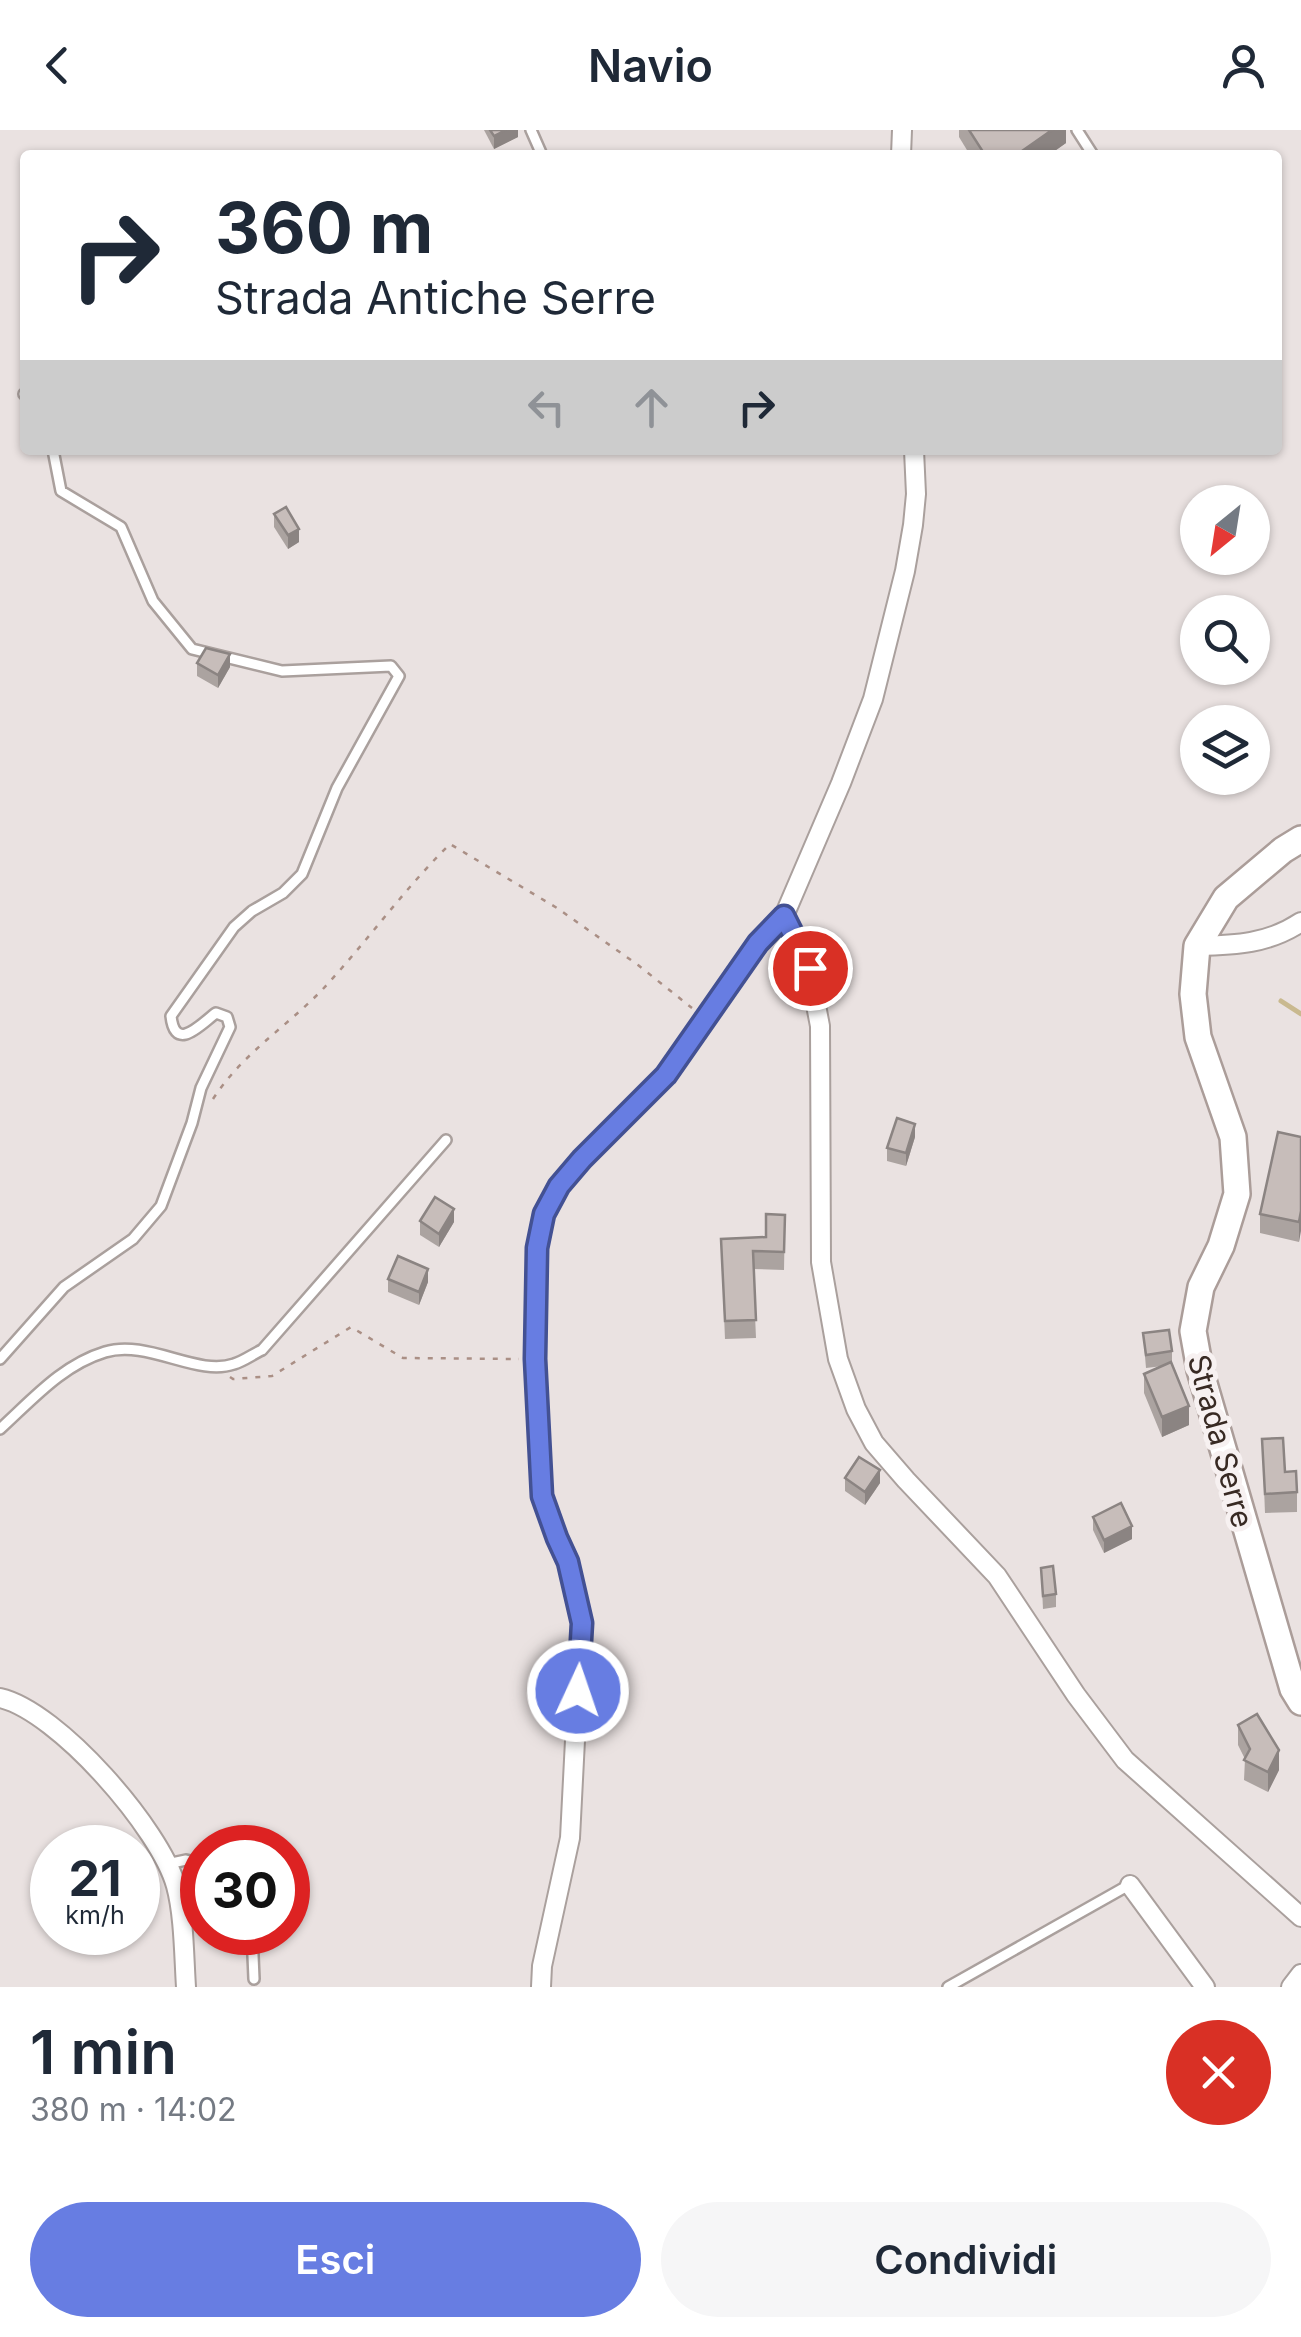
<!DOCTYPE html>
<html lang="it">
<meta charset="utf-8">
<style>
body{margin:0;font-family:Inter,sans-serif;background:#f6f6f7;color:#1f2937;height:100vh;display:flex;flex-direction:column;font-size:38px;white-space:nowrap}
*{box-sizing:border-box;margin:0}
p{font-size:32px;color:#747a83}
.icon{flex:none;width:55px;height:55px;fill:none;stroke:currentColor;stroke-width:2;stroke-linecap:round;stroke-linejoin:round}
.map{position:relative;height:1857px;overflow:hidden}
.sheet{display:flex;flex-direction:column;background:#fff;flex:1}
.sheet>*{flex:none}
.top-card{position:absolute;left:20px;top:20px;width:1262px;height:305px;border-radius:10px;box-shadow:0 2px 8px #0004;background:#fff;color:#1f2937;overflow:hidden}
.needle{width:65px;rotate:210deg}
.controls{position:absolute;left:1180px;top:355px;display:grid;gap:20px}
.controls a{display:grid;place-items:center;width:90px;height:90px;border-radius:50%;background:#fff;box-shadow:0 2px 8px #0004;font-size:50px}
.speed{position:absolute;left:30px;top:1695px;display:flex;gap:20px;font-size:50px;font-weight:700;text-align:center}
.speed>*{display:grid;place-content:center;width:130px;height:130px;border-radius:50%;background:#fff;box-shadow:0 2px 8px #0004;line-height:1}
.speed small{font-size:25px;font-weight:400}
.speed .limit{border:15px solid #d22;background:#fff;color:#111}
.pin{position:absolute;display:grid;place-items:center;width:85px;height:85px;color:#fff;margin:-42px;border:5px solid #fff;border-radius:50%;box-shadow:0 2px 10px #0007}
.me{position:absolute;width:110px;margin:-55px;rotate:3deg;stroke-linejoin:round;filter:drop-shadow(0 0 8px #0008)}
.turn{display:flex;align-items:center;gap:35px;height:210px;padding:0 30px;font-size:45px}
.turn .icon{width:130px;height:130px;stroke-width:2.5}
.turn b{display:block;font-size:70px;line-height:85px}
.lanes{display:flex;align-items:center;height:95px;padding:0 30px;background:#0003;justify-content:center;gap:50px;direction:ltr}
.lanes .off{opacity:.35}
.round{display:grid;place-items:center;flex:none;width:105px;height:105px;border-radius:52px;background:#f6f6f7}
.headline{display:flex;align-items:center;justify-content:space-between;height:170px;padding:0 30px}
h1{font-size:60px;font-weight:600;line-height:75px}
.action{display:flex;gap:20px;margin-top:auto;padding:20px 30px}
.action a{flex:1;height:115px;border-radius:60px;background:#677de2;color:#fff;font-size:40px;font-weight:600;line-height:115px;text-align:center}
.action a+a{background:#f6f6f7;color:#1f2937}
header{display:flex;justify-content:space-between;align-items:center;height:130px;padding:0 30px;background:#fff;font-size:45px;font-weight:600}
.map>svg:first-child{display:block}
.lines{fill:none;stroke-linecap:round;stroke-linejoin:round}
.stream{stroke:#c9b98f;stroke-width:5}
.lane-casing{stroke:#aaa09d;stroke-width:14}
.street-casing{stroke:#aaa09d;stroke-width:22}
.secondary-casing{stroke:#ab9d99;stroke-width:30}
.path{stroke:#aa8f85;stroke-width:2.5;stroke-dasharray:5 8;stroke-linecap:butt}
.lane{stroke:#fff;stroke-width:9}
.street{stroke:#fff;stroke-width:18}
.secondary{stroke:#fff;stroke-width:25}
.wall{fill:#aba3a0}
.shaded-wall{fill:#8b8482}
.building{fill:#c7bdba;stroke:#8b8482;stroke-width:2.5}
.route-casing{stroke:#435193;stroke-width:25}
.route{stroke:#677de2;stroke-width:18}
.labels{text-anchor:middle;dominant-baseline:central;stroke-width:10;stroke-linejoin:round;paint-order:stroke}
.street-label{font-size:30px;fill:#382a23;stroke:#f7f1f1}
</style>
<header><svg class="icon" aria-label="back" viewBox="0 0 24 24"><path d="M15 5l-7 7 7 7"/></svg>Navio<svg class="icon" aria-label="person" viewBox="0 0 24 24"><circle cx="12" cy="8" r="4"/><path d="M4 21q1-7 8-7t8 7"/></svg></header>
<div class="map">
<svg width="1301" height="1857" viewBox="0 0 1301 1857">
<rect width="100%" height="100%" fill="#eae2e1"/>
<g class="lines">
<polyline class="stream" points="1281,871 1301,884"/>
<defs>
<g id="lane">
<polyline points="531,0 542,25"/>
<polyline points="1077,0 1093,25"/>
<polyline points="24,264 25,265"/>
<path d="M0 1229 64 1157 133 1109 161 1076 192 993 201 958 230 897 227 887 216 883C202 893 175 924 171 886L234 797 252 781 283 763 302 744 337 658 399 546 391 536 282 541 192 519 153 471 121 397 61 361 53 320"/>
<path d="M0 1299C32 1270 62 1235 105 1222 148 1209 197 1247 234 1234 244 1231 253 1224 262 1220L446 1010"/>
<polyline points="167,1734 186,1730 202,1734"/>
<polyline points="252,1802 254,1849"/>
<polyline points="948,1857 1129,1755"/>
</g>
<g id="street">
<polyline points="901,25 902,0"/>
<polyline points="784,786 809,839 820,896 821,1132 838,1229 856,1279 874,1313 906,1350 997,1446 1076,1565 1125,1630 1301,1787"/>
<path d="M1197 816C1236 815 1268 814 1301 792"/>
<path d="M0 1568C58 1581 161 1700 176 1756 184 1785 184 1827 186 1857"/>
<polyline points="1130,1755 1205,1857"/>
<polyline points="541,1857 542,1836 570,1708 581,1493 569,1432 557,1407 542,1366 535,1229 537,1118 543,1084 559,1056 582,1029 666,945 758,813 784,786 841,653 873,569 905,441 913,395 916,364 914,320"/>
<polyline points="1291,1857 1301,1844"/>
</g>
<polyline id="secondary" points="1301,709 1283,720 1226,768 1197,816 1193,864 1198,907 1233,1007 1237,1064 1221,1116 1201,1157 1193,1201 1200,1240 1293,1559 1301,1572"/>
</defs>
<use href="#lane" class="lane-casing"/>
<use href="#street" class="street-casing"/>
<use href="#secondary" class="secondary-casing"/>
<g class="path">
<path d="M213 969C243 923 284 899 322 860 366 813 404 759 450 714L557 778 638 835 692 878"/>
<polyline points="230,1247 233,1249 272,1246 351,1197 403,1228 519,1229"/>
</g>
<use href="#lane" class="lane"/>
<use href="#street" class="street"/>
<use href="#secondary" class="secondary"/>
</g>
<g class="wall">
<polygon points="484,0 518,0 518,7 494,19"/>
<polygon points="959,0 1066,0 1066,13 1049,25 970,25 959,7"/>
<polygon points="274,384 299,412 288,419 274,397"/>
<polygon points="197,533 230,537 218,558 197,546"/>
<polygon points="915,1007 906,1036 887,1031 887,1018"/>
<polygon points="1301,1007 1299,1112 1260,1103 1260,1084"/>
<polygon points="785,1085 784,1140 753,1139 756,1208 725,1209 721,1109 766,1107"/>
<polygon points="420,1091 454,1092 439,1117 420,1105"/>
<polygon points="388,1149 428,1152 419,1175 388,1162"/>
<polygon points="1143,1203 1172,1221 1172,1234 1189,1295 1162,1307 1144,1263 1144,1244 1163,1236 1146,1238"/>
<polygon points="1262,1309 1297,1362 1297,1382 1265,1383"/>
<polygon points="845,1348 880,1353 865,1375 845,1361"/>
<polygon points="1093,1387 1132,1409 1104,1423 1093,1400"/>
<polygon points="1041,1438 1056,1464 1056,1477 1043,1479"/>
<polygon points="1238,1595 1279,1640 1268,1662 1244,1650 1245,1629 1238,1615"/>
</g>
<g class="shaded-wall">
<polygon points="506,0 518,0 518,7 494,19 494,6"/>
<polygon points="1052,0 1066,0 1066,13 1049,25 1022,25 1022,21"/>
<polygon points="299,399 299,412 288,419 288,405"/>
<polygon points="230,524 230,537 218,558 218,545"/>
<polygon points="915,994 915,1007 906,1036 906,1023"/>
<polygon points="454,1079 454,1092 439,1117 439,1104"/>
<polygon points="1301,1081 1301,1101 1299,1112 1299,1092"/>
<polygon points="428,1139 428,1152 419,1175 419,1162"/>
<polygon points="1189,1276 1189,1295 1162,1307 1162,1287"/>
<polygon points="880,1340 880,1353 865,1375 865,1362"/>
<polygon points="1132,1396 1132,1409 1104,1423 1104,1410"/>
<polygon points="1279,1620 1279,1640 1268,1662 1268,1642"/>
</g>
<g class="building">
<polygon points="490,0 506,0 494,6"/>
<polygon points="969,0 1052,0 1022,21 1025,25 985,25"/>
<polygon points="286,377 299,399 288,405 274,384"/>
<polygon points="206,518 230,524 218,545 197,533"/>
<polygon points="897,988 915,994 906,1023 887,1018"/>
<polygon points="1278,1002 1301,1007 1301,1081 1299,1092 1260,1084"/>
<polygon points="435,1067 454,1079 439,1104 420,1091"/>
<polygon points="766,1084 785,1085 784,1122 753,1121 756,1190 725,1191 721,1109 766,1107"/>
<polygon points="398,1126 428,1139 419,1162 388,1149"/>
<polygon points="1169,1200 1172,1221 1146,1225 1143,1203"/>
<polygon points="1171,1232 1189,1276 1162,1287 1144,1244"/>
<polygon points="1283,1308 1285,1342 1296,1341 1297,1362 1265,1364 1262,1309"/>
<polygon points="859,1327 880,1340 865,1362 845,1348"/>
<polygon points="1121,1373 1132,1396 1104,1410 1093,1387"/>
<polygon points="1053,1436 1056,1464 1043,1466 1041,1438"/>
<polygon points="1257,1584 1279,1620 1268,1642 1244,1630 1250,1619 1238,1595"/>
</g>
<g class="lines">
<defs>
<polyline id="route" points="578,1561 582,1493 568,1432 557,1408 542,1366 535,1229 537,1118 544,1084 559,1056 582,1029 666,945 758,813 784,786 810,838"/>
</defs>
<use href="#route" class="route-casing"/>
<use href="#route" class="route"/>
</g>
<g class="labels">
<g class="street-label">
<text transform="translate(1221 1311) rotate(75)">Strada Serre</text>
</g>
</g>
</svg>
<div class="controls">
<a><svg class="needle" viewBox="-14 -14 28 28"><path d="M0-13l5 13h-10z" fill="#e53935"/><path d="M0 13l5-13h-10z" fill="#747a83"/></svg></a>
<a><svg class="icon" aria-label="search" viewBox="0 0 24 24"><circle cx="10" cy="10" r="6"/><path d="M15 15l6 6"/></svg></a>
<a><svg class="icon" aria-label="layers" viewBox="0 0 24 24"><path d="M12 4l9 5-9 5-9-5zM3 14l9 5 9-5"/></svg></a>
</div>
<div class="speed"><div>21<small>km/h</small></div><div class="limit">30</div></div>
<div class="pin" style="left:810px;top:838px;background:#d93025"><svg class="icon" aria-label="arrive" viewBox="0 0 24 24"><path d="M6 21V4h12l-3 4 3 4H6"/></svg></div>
<svg class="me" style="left:578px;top:1561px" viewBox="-20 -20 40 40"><circle r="17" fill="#677de2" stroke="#fff" stroke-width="3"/><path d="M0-11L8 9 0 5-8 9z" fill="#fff"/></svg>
<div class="top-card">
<div class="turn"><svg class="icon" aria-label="right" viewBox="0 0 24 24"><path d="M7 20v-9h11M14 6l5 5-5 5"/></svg><div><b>360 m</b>Strada Antiche Serre</div></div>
<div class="lanes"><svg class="icon off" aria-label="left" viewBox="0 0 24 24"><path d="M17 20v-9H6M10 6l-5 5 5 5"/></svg><svg class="icon off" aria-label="ahead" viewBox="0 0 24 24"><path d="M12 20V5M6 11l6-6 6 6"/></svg><svg class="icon" aria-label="right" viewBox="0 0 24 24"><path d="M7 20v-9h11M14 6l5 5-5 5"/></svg></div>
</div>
</div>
<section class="sheet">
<div class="headline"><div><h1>1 min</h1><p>380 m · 14:02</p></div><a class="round" style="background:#d93025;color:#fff"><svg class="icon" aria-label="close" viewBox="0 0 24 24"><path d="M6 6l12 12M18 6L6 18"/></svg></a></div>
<div class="action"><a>Esci</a><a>Condividi</a></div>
</section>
